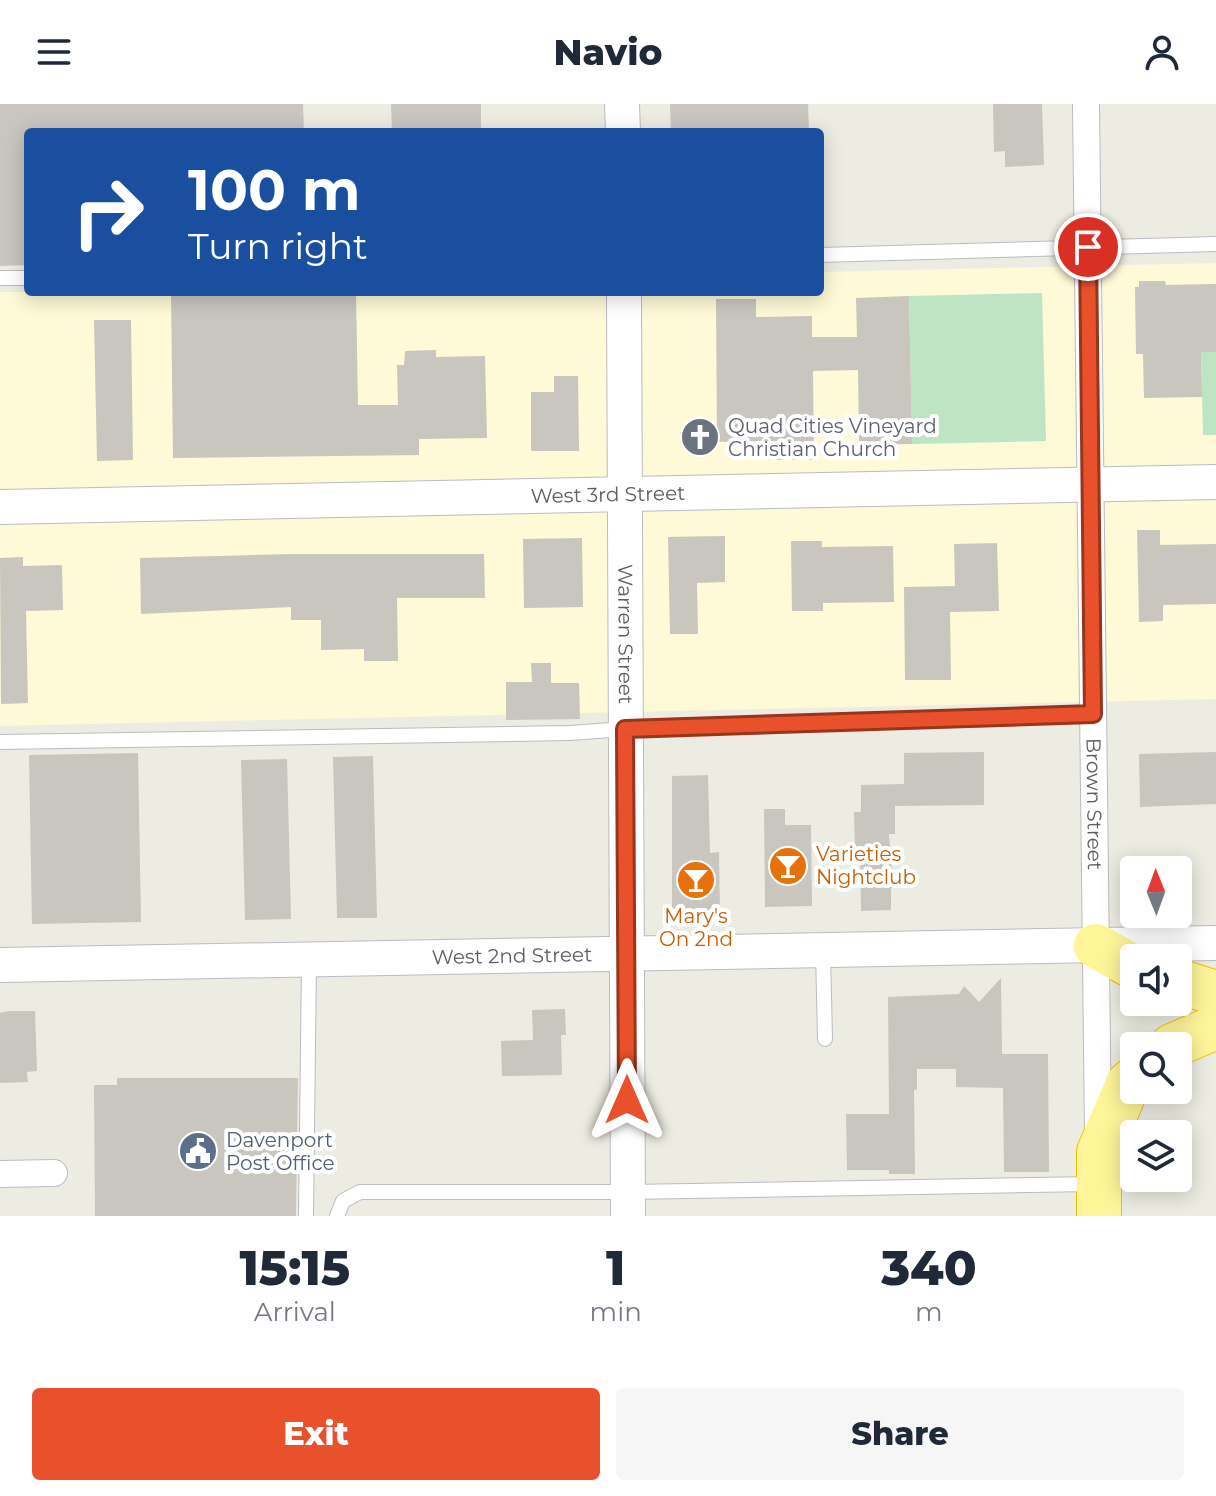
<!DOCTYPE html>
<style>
body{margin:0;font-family:Montserrat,sans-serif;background:#f6f6f7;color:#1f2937;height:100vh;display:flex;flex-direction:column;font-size:30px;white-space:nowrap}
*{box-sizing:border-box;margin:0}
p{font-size:26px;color:#747a83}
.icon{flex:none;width:44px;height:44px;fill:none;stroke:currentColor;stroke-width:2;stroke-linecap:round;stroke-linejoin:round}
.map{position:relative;height:1112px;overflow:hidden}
.panel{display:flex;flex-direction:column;background:#fff;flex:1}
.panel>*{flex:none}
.guide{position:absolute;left:24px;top:24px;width:800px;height:168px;border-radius:8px;box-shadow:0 4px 20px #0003;background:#1a4fa0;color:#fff;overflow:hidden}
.needle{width:52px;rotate:359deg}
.tools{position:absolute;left:1120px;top:752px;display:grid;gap:16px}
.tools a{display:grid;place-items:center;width:72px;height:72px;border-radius:8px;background:#fff;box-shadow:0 4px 20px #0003;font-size:40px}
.pin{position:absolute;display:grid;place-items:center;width:68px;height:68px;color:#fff;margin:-34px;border:4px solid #fff;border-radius:50%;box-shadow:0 2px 8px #0007}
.me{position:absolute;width:88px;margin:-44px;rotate:0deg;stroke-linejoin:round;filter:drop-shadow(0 0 6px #0008)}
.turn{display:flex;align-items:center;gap:28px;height:168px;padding:0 32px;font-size:36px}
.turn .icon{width:104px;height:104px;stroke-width:2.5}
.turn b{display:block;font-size:56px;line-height:68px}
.eta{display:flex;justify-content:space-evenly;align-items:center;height:136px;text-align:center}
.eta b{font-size:48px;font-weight:800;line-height:56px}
.cta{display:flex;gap:16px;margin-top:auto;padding:16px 32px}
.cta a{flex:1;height:92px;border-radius:8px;background:#e9512d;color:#fff;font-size:32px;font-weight:800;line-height:92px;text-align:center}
.cta a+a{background:#f6f6f7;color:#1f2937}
header{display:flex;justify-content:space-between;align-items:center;height:104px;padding:0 32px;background:#fff;font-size:36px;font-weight:800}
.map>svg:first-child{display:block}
.commercial{fill:#fef9d7}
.green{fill:#bee5c3}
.building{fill:#c8c6bf}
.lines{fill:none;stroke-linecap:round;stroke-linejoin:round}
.service-casing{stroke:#babbc1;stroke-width:16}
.minor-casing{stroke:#babbc1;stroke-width:28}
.tertiary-casing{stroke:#babbc1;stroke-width:36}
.trunk-casing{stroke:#efc000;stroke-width:46}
.service{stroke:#fff;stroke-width:14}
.minor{stroke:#fff;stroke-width:26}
.tertiary{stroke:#fff;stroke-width:34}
.trunk{stroke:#fef498;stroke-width:44}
.route-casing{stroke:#97351d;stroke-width:20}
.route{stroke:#e9512d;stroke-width:14}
.labels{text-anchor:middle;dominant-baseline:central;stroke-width:8;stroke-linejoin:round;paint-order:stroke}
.worship-label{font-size:20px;fill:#5b616d;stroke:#fff;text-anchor:start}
.street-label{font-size:20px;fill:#5b5d63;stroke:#fff}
.food-label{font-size:20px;fill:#c56008;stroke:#fff;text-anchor:start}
.service-label{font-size:20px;fill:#4e5e75;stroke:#fff;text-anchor:start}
</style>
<header><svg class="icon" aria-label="menu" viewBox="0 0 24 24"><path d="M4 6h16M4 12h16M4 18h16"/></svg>Navio<svg class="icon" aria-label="person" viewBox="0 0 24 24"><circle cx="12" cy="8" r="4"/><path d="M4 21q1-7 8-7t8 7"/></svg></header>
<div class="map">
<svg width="1216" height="1112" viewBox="0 0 1216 1112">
<rect width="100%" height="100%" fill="#edece2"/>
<polygon class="commercial" points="1216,159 1216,595 0,622 0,188 820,188 820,168"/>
<g class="green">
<polygon points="1042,189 1046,337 912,340 909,192"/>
<polygon points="1201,248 1216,248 1216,331 1203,331"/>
</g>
<g class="building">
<polygon points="0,0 303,0 304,28 28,28 28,161 0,162"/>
<polygon points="391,0 481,0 481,28 392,28"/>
<polygon points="670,0 808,0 809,28 671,28"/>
<polygon points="993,0 1042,0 1044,61 1005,63 1005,47 994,48"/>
<polygon points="1139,177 1165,177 1166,181 1216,180 1216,248 1201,248 1202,293 1144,294 1143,250 1136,250 1135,183 1139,183"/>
<polygon points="171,188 356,188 358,301 398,301 397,261 404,261 405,247 436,246 436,253 485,252 487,334 419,335 419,351 173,354"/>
<polygon points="909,192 912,340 859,341 858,266 813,267 814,356 765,356 765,337 717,338 716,195 756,195 756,213 812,212 812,233 857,233 856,194"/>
<polygon points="94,216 131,216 133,356 97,357"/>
<polygon points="554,272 578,272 579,347 531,347 531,288 554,288"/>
<polygon points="1137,426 1160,426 1160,441 1216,440 1216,500 1163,501 1163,517 1139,518"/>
<polygon points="725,432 725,478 697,479 698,530 670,530 668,433"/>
<polygon points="582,434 583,503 524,504 523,435"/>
<polygon points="791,437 822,437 822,443 893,442 894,498 823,499 823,507 792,507"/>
<polygon points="997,439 999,507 950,508 951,576 905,576 904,483 955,482 954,440"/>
<polygon points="290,450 484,450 485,494 397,494 398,557 364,557 364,545 321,546 321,516 291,516 291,503 141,510 140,454"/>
<polygon points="23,453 23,462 62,461 63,506 26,507 28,599 1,600 0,454"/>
<polygon points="531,559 551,559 551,579 579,579 580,615 506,616 506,578 532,578"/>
<polygon points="984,648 984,701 895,702 895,730 889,730 892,770 895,781 891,785 891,806 861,807 860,745 855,745 854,708 861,708 861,681 904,680 904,649"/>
<polygon points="1216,648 1216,700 1140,703 1139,650"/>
<polygon points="138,649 141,818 32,820 29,651"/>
<polygon points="373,652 377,814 337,814 333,653"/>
<polygon points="287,655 291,815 245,816 241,656"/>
<polygon points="708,671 710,749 719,748 720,810 682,811 672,803 672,672"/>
<polygon points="764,705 785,705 785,721 811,721 812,802 765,803"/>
<polygon points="1001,874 1002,950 1048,950 1049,1068 1004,1068 1003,984 956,983 956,965 917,965 917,986 914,986 915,1070 889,1070 889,1066 847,1066 846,1010 889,1010 888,893 959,890 964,882 979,898"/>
<polygon points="565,905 566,931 561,931 562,971 502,972 501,937 533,936 532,906"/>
<polygon points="9,907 35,907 37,967 27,968 28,978 0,979 0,909"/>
<polygon points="117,974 298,974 296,1112 95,1112 94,981 117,981"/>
</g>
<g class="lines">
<defs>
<g id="service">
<polyline points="820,151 1216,140"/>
<polyline points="0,174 28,174"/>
<polyline points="0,638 570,629 666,622 1093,610"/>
<polyline points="823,847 825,935"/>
<polyline points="306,1112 309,856"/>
<polyline points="337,1112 343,1097 360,1088 628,1088 1095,1080"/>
</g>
<g id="minor">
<path id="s1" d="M1086 0 1098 1028"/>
<polyline points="0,1070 54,1069"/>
</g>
<g id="tertiary">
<polyline points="622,0 623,28"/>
<path id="s2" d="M624 188 628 1112"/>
<path id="s3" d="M0 403 1216 378"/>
<path id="s4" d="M0 861 1216 839"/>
</g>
<g id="trunk">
<polyline points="1096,842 1134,863"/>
<polyline points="1178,877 1216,889"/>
<polyline points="1172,942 1216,923"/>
<polyline points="1099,1112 1099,1048 1128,980 1134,975"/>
</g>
</defs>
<use href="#service" class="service-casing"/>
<use href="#minor" class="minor-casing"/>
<use href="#tertiary" class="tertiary-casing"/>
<use href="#trunk" class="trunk-casing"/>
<use href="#service" class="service"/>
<use href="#minor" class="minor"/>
<use href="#tertiary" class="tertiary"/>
<use href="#trunk" class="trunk"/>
</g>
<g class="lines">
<defs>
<polyline id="route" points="627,996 625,625 1093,610 1088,143"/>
</defs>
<use href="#route" class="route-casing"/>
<use href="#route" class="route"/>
</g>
<defs>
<symbol id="church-disc" viewBox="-11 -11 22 22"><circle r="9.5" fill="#6b7280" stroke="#fff"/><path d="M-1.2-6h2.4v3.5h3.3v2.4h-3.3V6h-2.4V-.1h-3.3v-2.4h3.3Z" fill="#fff"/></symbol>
<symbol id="bar-disc" viewBox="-11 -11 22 22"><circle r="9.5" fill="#e8710a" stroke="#fff"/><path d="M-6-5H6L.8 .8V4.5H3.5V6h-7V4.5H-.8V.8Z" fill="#fff"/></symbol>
<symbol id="civic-disc" viewBox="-11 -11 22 22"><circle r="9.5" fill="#5c6f8a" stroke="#fff"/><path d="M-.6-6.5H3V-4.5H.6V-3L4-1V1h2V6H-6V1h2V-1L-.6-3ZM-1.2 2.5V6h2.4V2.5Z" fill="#fff"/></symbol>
</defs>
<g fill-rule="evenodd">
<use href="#church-disc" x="678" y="311" width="44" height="44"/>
<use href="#bar-disc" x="766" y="740" width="44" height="44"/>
<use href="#bar-disc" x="674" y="754" width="44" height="44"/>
<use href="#civic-disc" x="176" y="1025" width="44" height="44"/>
</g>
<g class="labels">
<g class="worship-label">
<text x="728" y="322">Quad Cities Vineyard<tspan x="728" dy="23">Christian Church</tspan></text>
</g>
<g class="street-label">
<text stroke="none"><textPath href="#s3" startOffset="608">West 3rd Street</textPath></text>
<text stroke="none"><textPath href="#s2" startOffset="342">Warren Street</textPath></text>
<text stroke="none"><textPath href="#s1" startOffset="700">Brown Street</textPath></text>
<text stroke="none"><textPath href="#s4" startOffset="512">West 2nd Street</textPath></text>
</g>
<g class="food-label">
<text x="816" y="750">Varieties<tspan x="816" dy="23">Nightclub</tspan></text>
<text x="696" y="812" text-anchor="middle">Mary's<tspan x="696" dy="23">On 2nd</tspan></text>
</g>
<g class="service-label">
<text x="226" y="1036">Davenport<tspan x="226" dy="23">Post Office</tspan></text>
</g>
</g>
</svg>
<div class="tools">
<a><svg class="needle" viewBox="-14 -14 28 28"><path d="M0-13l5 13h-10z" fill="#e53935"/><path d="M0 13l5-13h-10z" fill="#747a83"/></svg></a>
<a><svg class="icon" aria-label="sound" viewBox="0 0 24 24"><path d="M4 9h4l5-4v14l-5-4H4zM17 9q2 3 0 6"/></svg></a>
<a><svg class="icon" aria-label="search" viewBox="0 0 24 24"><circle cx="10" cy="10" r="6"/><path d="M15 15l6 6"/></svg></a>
<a><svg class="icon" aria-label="layers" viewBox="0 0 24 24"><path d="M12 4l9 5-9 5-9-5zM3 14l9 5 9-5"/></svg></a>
</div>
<div class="pin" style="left:1088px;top:143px;background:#d93025"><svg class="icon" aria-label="arrive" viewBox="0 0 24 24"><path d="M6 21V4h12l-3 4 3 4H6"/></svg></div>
<svg class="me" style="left:627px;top:996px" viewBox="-20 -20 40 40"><path d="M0-17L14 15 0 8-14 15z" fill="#e9512d" stroke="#fff" stroke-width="4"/></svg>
<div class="guide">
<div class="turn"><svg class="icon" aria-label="right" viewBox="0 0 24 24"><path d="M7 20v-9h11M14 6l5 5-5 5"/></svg><div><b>100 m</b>Turn right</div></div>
</div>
</div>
<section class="panel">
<div class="eta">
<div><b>15:15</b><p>Arrival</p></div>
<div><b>1</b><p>min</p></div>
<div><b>340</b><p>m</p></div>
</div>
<div class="cta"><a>Exit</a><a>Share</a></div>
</section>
